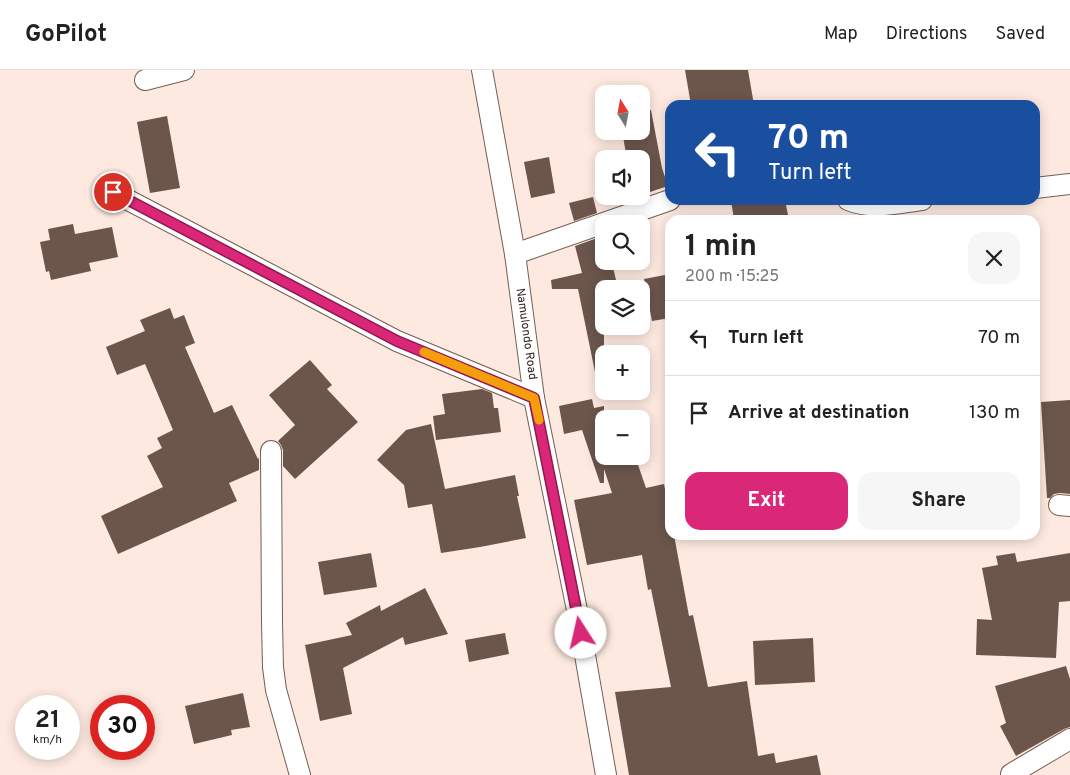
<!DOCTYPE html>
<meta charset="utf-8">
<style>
body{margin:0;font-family:Overpass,sans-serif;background:#f6f6f6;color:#222;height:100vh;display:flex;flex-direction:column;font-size:19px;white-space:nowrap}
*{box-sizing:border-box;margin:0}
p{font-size:16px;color:#767676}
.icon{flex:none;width:28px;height:28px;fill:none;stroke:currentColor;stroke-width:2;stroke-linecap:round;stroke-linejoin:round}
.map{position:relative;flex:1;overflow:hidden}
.details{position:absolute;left:665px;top:145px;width:375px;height:325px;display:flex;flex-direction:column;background:#fff;border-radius:15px;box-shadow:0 2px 12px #0003}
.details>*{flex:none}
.hud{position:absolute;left:665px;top:30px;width:375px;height:105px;border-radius:15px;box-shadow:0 2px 12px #0003;background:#1a4fa0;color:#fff;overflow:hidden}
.needle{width:32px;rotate:349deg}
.controls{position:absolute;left:595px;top:15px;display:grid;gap:10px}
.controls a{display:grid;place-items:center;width:55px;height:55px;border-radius:10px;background:#fff;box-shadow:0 2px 12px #0003;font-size:25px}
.speed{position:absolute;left:15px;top:625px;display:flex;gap:10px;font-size:25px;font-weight:700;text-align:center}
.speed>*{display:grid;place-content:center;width:65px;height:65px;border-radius:50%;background:#fff;box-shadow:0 2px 12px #0003;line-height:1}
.speed small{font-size:12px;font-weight:400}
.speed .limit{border:8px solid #d22;background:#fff;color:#111}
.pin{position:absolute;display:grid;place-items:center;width:42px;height:42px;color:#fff;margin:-21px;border:2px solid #fff;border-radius:50%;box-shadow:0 1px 5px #0007}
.me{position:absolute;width:55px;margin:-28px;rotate:350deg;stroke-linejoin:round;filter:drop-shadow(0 0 4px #0008)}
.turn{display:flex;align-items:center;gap:18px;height:105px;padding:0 20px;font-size:22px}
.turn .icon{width:65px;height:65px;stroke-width:2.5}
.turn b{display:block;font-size:35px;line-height:42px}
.round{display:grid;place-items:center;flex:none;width:52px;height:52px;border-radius:15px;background:#f6f6f6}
.headline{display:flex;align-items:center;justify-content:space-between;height:85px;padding:0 20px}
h1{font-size:30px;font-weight:700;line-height:38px}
.action{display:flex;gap:10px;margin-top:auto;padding:10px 20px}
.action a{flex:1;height:58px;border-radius:15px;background:#db2777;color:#fff;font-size:20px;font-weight:700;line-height:58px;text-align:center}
.action a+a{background:#f6f6f6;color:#222}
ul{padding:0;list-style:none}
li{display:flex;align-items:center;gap:15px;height:75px;padding:0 20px;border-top:1px solid #e0e0e0}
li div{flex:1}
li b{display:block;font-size:19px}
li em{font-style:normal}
header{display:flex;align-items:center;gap:30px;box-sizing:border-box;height:70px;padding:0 25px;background:#fff;border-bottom:1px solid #e0e0e0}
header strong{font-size:24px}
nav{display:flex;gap:28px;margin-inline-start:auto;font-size:18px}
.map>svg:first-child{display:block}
.building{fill:#6c564c}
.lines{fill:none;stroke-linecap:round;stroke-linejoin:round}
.minor-casing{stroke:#755f54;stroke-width:22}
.minor{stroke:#fff;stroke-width:20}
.route-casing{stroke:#8e194d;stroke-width:12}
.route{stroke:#db2777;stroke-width:9}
.slow{stroke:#f59e0b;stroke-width:9}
.labels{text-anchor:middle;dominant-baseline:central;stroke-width:5;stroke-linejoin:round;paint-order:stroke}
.street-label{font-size:12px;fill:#2d241f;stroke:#fff}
</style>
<header>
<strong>GoPilot</strong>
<nav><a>Map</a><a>Directions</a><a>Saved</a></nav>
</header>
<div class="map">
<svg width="1070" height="705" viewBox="0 0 1070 705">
<rect width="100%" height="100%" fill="#fde9df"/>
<g class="building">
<polygon points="685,0 748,0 754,35 691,35"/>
<polygon points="651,40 662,98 668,116 641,125 641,89 627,89 622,61 641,61 641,41"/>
<polygon points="167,46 180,118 150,123 137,52"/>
<polygon points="549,87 555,123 531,128 524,92"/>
<polygon points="593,127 597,143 574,151 569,133"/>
<polygon points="731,130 785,130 789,150 734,150"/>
<polygon points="73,154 75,164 112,157 118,187 89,193 91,201 51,210 49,201 46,202 40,172 50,170 48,159"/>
<polygon points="603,166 604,199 613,197 618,219 604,219 604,301 595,302 578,219 552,219 551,210 582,203 575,176"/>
<polygon points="670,204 670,248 652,251 644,209"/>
<polygon points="170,238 174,249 184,245 195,273 185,277 214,343 232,335 258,389 259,388 259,400 229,413 237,431 118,484 101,446 163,417 147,386 162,378 157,368 173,360 145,294 117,305 106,277 145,261 140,250"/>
<polygon points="310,290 332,315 327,319 358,352 295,409 283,396 283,380 281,375 278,371 295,355 269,325"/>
<polygon points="482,319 492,323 494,338 498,338 501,362 436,370 433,346 445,344 442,324"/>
<polygon points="592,329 594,338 604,336 604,386 635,386 646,418 664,414 670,446 670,465 674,465 689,546 693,545 708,617 747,611 758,686 774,683 776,693 817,685 821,705 629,705 615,622 671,617 651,519 648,520 642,485 587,495 574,430 612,423 604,399 604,413 600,413 582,360 564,364 559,336"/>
<polygon points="1070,330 1070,424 1060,423 1054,424 1050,428 1047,428 1041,332"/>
<polygon points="431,354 445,419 515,405 519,426 517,426 526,468 480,477 441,483 432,434 408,438 404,415 377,390 406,360"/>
<polygon points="371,483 377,517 324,525 318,492"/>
<polygon points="1015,483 1017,492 1070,483 1070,531 1059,532 1056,588 976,585 977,549 992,550 982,498 998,495 996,486"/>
<polygon points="425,518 448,564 405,575 403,567 343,598 352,644 320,651 305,575 352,565 346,553 380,535 381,541"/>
<polygon points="505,563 509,584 469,592 465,570"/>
<polygon points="813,568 815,612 755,615 753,571"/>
<polygon points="1066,596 1070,609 1070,657 1064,659 1016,686 1000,656 1006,653 995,616"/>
<polygon points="243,623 250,657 231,660 232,665 194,674 185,636"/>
</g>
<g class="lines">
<defs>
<g id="minor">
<polyline points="482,0 515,184 534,328 578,545 606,705"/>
<polyline points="145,10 184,0"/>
<polyline points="1035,118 1070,114"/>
<polyline points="113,122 397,271 534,328"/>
<path d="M848 130C871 140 898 133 922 130"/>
<polyline points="515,184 670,130"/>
<polyline points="271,381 272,552 273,597 276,620 300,705"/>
<polyline points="1059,435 1070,436"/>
<polyline points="1011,704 1070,669"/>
</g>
</defs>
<use href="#minor" class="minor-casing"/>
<use href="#minor" class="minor"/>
</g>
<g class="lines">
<defs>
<polyline id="route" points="113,122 397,271 534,328 581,563"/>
</defs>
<use href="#route" class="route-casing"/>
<use href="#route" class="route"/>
<polyline class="slow" points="424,282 534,328 539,350"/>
</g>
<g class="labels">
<g class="street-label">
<text transform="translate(526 264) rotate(82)">Namulondo Road</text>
</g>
</g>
</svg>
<div class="controls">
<a><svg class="needle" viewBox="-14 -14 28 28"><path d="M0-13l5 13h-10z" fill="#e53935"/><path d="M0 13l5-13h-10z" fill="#767676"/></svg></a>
<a><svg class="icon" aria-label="sound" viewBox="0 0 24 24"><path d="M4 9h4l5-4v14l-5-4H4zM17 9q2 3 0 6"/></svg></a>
<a><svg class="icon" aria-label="search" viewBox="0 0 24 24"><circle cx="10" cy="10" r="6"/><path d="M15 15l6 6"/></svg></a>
<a><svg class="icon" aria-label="layers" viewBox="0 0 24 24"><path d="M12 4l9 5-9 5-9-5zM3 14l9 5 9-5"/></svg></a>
<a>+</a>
<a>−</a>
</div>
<div class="speed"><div>21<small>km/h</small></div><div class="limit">30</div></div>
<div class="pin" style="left:113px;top:122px;background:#d93025"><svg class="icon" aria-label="arrive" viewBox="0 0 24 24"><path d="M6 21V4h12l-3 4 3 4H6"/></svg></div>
<svg class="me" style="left:581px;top:563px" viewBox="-20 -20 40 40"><circle r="19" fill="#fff"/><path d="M0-13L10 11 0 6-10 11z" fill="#db2777"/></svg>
<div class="hud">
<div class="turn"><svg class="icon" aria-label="left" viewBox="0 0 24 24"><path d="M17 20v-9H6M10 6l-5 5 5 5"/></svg><div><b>70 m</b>Turn left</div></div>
</div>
<section class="details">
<div class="headline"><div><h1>1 min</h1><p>200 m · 15:25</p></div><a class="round"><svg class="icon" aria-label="close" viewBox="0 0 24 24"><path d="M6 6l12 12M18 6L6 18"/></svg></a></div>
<ul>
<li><svg class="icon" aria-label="left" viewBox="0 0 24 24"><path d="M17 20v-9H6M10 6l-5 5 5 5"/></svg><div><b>Turn left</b></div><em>70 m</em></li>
<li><svg class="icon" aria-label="arrive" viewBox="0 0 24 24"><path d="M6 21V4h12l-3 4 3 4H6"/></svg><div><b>Arrive at destination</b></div><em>130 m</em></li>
</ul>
<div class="action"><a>Exit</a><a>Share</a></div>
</section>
</div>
